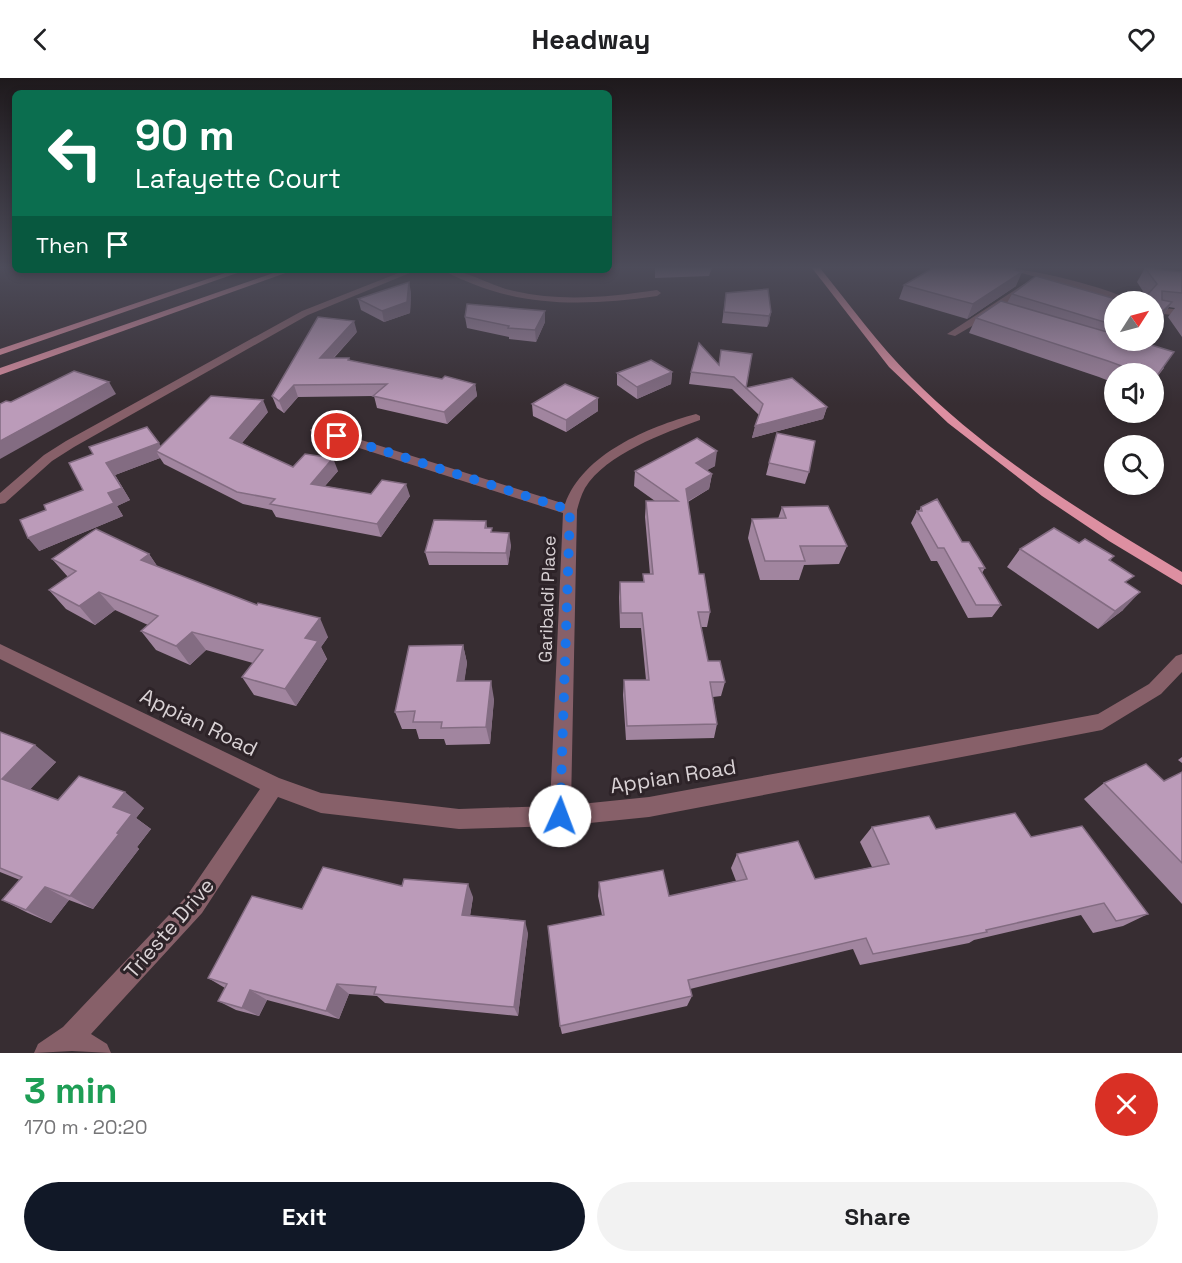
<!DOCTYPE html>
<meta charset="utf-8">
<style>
body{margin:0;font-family:"Space Grotesk",sans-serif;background:#f2f2f2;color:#202124;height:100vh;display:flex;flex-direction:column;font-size:22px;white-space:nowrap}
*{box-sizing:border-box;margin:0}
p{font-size:20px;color:#757577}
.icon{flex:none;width:33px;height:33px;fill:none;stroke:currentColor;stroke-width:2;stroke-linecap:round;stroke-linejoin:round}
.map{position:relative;height:975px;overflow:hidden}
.side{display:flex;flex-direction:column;background:#fff;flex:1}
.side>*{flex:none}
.hud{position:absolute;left:12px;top:12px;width:600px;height:183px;border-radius:9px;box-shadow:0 3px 9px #0003;background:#0b6e4f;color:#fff;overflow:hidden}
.needle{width:39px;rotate:54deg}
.tools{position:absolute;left:1104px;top:213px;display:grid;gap:12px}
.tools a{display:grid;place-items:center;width:60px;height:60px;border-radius:50%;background:#fff;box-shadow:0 3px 9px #0003;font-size:30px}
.pin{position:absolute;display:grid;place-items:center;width:51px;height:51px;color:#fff;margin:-26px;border:3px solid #fff;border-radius:50%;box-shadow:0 2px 6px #0007}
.me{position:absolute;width:66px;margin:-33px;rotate:2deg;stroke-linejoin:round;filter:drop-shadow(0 0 4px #0008)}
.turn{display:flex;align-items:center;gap:21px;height:126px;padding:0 24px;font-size:27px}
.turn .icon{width:78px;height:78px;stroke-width:2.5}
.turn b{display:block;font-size:42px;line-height:51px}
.then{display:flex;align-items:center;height:57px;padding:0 24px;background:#0003;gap:12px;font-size:22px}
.round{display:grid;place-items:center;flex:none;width:63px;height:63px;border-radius:32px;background:#f2f2f2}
.summary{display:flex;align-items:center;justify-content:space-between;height:102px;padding:0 24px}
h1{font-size:36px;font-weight:700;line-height:45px;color:#1e9e55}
.action{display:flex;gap:12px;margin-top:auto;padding:12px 24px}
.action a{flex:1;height:69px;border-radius:36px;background:#111827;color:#fff;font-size:24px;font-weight:700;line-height:69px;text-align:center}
.action a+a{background:#f2f2f2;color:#202124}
header{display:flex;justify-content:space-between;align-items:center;height:78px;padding:0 24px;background:#fff;font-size:27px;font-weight:700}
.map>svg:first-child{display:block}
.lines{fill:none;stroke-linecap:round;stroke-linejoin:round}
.minor{fill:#876069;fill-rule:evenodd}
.major{fill:#dd8fa1;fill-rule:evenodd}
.wall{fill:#a1859f}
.shaded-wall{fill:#836c82}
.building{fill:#bb9bb9;stroke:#836c82;stroke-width:1.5}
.route{stroke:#1a73e8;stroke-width:10;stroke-dasharray:0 18}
.labels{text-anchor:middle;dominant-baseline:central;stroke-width:6;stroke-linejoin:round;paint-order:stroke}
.street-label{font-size:18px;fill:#d9d2d5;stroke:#2d2328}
.near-street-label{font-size:21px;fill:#d9d2d5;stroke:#2d2328}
</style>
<header><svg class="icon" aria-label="back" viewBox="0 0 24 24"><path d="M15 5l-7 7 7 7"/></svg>Headway<svg class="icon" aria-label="heart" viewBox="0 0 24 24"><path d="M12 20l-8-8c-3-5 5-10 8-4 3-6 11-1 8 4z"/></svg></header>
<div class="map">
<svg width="1182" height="975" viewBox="0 0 1182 975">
<rect width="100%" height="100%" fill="#372d32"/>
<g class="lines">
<g class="minor">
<path d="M1003 190C1028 190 1112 210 1133 224H1119L1096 215Z"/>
<polygon points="406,192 417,192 308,237 74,369 52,383 5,425 0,426 0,415 44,377 66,363 302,233"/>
<path d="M444 192C468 192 490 208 514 213 562 224 609 219 657 212L661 215 657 218C594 227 533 230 473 206 464 202 452 198 444 192Z"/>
<polygon points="1024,206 1028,209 1027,211 996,234 955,258 947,256"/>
<polygon points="1154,229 1182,232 1182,238 1154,235"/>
<path d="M696 336 700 338V342C664 355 606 376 585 410 581 417 579 425 577 432L571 727 649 719 1098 636 1149 606 1176 578 1182 576V594L1161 616 1102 652 649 739 560 748 459 751 321 735 278 719 202 835 91 956 107 966 111 975 72 973 34 975 38 966 63 949 186 819 260 711 0 581V566L279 700 321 715 459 731 550 728 563 435 312 355 310 352 316 348 320 349 565 426C583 376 648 349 696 336Z"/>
</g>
<g class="major">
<path d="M812 190H820C850 227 878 266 911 299 989 378 1087 437 1182 494V507L1109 463 1042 418 948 345 889 289Z"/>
<polygon points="234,192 246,192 0,277 0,271"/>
<polygon points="282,192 294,192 0,297 0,290"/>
</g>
</g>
<g class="wall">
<polygon points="655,190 712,190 709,198 655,200"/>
<polygon points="1145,190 1182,194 1182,259 1168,239 1175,230 1169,229 1163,238 1154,248 1154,224 1146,218 1137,204"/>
<polygon points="1015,192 1016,208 967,241 899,221 904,207"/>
<polygon points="411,214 410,235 384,244 361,232 358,221"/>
<polygon points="726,215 771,234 769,245 767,249 722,245"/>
<polygon points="1012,216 1114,224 1114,262 1139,262 1138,263 1164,290 1154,303 1154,296 1114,296 1114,305 1099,299 969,255 976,240 1007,225"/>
<polygon points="465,239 545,244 536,264 509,261 509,259 467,250"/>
<polygon points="357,254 334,280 349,280 350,283 442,301 475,306 477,318 447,346 377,330 374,318 298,319 284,335 277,330 272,318"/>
<polygon points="721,272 746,310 827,329 823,341 752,360 759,337 732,311 689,306 691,294 719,286"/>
<polygon points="672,294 671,306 637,321 617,307 617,295"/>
<polygon points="598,320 598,333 566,354 533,338 532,326"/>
<polygon points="268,334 242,365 293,389 338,393 325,408 371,416 410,418 381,459 276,439 272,432 243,426 164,386 160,380 115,397 130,422 117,428 123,438 39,473 46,432 161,369"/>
<polygon points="769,385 809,394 805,406 766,397"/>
<polygon points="715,388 707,392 712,396 709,411 688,424 699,496 710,534 707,549 701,549 708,583 725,604 721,618 713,619 717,646 714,660 626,662 623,617 624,602 646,602 641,550 620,550 619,519 620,504 643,504 643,496 650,496 645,439 646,423 655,423 634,408 635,393"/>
<polygon points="782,429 847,468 839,486 804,487 799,502 760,502 748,460 752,441 778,441"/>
<polygon points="921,429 962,464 985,490 982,495 1001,527 992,539 968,540 937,483 931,483 911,445 917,433 919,433"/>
<polygon points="486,443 487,450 511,467 508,487 429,487 425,474"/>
<polygon points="1079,465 1114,478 1110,483 1127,506 1123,532 1098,551 1007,489 1020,471"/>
<polygon points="149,476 157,488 328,559 321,569 327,581 296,628 254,617 242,599 253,585 206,572 190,587 156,572 141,553 148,547 115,532 95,547 66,531 49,512 68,499 52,481"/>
<polygon points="463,567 467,585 464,603 494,621 490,666 446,667 444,661 419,661 416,651 402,651 395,634"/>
<polygon points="0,654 56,684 30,711 58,722 144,730 136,740 151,751 137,769 139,771 93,831 69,822 51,845 28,835 2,822 20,802 0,794"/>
<polygon points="1182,679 1182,685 1178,682"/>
<polygon points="1182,694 1182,826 1084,721 1104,705 1164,703"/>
<polygon points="872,749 936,751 1031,759 1148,836 1123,848 1093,855 1081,837 974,862 969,865 860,887 853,871 690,911 692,918 687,928 562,956 560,948 602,837 598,818 599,804 669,818 736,803 731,790 737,776 815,801 872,789 860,764"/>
<polygon points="402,808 473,819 470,838 528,855 518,938 385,925 377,918 349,916 339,941 267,922 259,938 236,932 218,923 225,910 208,900 302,831"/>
</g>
<g class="shaded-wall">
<polygon points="1014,190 1016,190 1010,202 1022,194 1016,208 967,241 973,226"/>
<polygon points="409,204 411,214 410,235 384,244 382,233"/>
<polygon points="1172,224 1163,238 1154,248 1154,242"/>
<polygon points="545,233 545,244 536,264 535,252"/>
<polygon points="771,234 769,245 767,249 769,238"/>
<polygon points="354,243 357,254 323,291 320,280"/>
<polygon points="672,294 671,306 637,321 637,309"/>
<polygon points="109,304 116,316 0,381 0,363"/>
<polygon points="475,306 477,318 447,346 444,334"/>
<polygon points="294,307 298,319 284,335 279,323"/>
<polygon points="598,320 598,333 566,354 566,342"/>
<polygon points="263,322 268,334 236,372 230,360"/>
<polygon points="827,329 823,341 752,360 755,348"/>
<polygon points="159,365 166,378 156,373 160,380 115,397 130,422 117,428 123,438 39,473 28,460 108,415 106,385"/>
<polygon points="717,373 715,388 693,400 696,385"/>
<polygon points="333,380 338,393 316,418 311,406"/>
<polygon points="712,396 709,411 683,426 686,411"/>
<polygon points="406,406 410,418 381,459 377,446"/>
<polygon points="509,455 511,467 508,487 506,475"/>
<polygon points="149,476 162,495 141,482"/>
<polygon points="99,514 115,532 95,547 79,528"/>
<polygon points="1140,514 1123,532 1098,551 1115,533"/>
<polygon points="320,540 328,559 321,569 327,581 296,628 285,611 305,560"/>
<polygon points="192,554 206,572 190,587 176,568"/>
<polygon points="463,567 467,585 462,621 457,603"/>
<polygon points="491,603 494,621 490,666 486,649"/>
<polygon points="35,667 56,684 25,717 2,701"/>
<polygon points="125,714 144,730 136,740 151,751 137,769 139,771 93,831 70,818 117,755 113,729"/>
<polygon points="468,806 473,819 468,850 462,837"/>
<polygon points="45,809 69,822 51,845 26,832"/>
<polygon points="525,843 528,855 518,938 514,929"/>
<polygon points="337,906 349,916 339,941 326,933"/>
<polygon points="250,912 267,922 259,938 242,930"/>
</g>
<g class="building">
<polygon points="933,190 1014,190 1012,191 1022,194 973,226 904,207"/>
<polygon points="1145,190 1182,194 1182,215 1162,213 1162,222 1172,224 1154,242 1154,224 1141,224 1157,206"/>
<polygon points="1036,198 1126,224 1114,224 1114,247 1012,216"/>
<polygon points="409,204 407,224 382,233 358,221"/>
<polygon points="768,211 771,234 769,238 724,234 726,215"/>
<polygon points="1001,223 1114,256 1114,262 1135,262 1174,274 1154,302 1154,296 1135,296 1128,293 1130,291 1108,283 976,240"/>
<polygon points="467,226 545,233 535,252 508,250 509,248 465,239"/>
<polygon points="318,239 354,243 320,280 349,280 348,282 442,301 445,298 475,306 444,334 373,318 387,306 294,307 279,323 272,318"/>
<polygon points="699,265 719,287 721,272 752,276 746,310 792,300 827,329 755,348 763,326 734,299 691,294"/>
<polygon points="651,282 672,294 637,309 617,295"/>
<polygon points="74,293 109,304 0,363 0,326 6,323 11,324"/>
<polygon points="565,306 598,320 566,342 532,326"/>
<polygon points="211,318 263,322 230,360 293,389 305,376 333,380 311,406 371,416 382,402 406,406 377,446 270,426 275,421 237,414 156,373"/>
<polygon points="147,349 159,365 106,385 122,410 108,415 114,425 28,460 20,442 46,432 44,427 83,412 69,385 93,376 89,369"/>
<polygon points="777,355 815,363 809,394 769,385"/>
<polygon points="697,360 717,373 696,385 712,396 686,411 699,496 704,496 710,534 698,534 708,583 720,583 725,604 710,604 717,646 627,648 624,602 649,602 642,535 621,535 620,504 644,504 643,496 653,496 646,423 678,423 635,393"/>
<polygon points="937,421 962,464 969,464 985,490 979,490 1001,527 976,527 944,470 938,470 917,433 922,433 921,429"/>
<polygon points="828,428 847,468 800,468 805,483 765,483 752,441 786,440 782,429"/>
<polygon points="434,442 486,443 485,450 492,450 491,454 509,455 506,475 425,474"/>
<polygon points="1054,450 1079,465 1085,461 1114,478 1109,482 1134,498 1125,504 1140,514 1115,533 1020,471"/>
<polygon points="96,451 149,476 141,482 257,527 258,525 320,540 305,560 318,563 285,611 242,599 263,572 192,554 176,568 141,553 158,538 99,514 79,528 49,512 76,493 52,481"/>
<polygon points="463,567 457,603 491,603 486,649 441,650 442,644 413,644 415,633 395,634 409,568"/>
<polygon points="0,654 35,667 2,701 58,722 79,698 125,714 113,729 132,736 117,755 119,756 70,818 45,809 26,832 2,822 22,799 0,790"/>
<polygon points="1146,686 1164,703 1182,694 1182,785 1104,705"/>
<polygon points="1015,735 1031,759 1082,748 1148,836 1116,843 1104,825 986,852 987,854 873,876 866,860 688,902 692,918 560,948 548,848 604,837 599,804 663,792 669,818 747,801 737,776 798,763 815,801 889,786 872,749 929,738 936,751"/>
<polygon points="323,789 402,808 404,801 468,806 462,837 525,843 514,929 374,916 376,909 337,906 326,933 250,912 242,930 218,923 227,906 208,900 252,818 302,831"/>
</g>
<linearGradient id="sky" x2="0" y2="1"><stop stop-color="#1e191c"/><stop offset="0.58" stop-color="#4d4c5a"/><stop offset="1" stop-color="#4d4c5a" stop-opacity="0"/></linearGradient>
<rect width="1182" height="327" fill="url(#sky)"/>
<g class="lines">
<polyline class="route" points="337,358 570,432 560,738"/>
</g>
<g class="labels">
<g class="street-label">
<text transform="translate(547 521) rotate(-88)">Garibaldi Place</text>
</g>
<g class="near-street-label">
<text transform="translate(199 644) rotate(26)">Appian Road</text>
<text transform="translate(673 698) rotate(-9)">Appian Road</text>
<text transform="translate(169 850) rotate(-49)">Trieste Drive</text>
</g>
</g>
</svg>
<div class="tools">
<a><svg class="needle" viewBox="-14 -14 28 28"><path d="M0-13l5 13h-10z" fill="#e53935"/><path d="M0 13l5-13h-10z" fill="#757577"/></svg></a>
<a><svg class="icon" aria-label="sound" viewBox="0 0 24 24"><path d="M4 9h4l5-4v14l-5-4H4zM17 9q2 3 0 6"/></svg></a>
<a><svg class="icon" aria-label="search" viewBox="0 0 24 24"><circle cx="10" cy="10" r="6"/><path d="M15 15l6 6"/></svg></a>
</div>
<div class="pin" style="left:337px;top:358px;background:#d93025"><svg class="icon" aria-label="arrive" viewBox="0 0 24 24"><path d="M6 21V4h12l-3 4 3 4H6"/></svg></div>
<svg class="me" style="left:560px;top:738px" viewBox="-20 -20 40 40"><circle r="19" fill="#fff"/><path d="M0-13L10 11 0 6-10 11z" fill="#1a73e8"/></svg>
<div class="hud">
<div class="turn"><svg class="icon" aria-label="left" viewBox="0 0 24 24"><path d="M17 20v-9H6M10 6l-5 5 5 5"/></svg><div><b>90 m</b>Lafayette Court</div></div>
<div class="then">Then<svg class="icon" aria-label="arrive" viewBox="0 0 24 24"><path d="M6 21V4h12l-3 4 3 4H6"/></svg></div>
</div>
</div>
<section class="side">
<div class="summary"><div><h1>3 min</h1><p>170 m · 20:20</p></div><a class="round" style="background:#d93025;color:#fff"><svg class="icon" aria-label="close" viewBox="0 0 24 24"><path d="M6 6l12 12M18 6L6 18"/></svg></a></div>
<div class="action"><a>Exit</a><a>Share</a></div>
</section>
